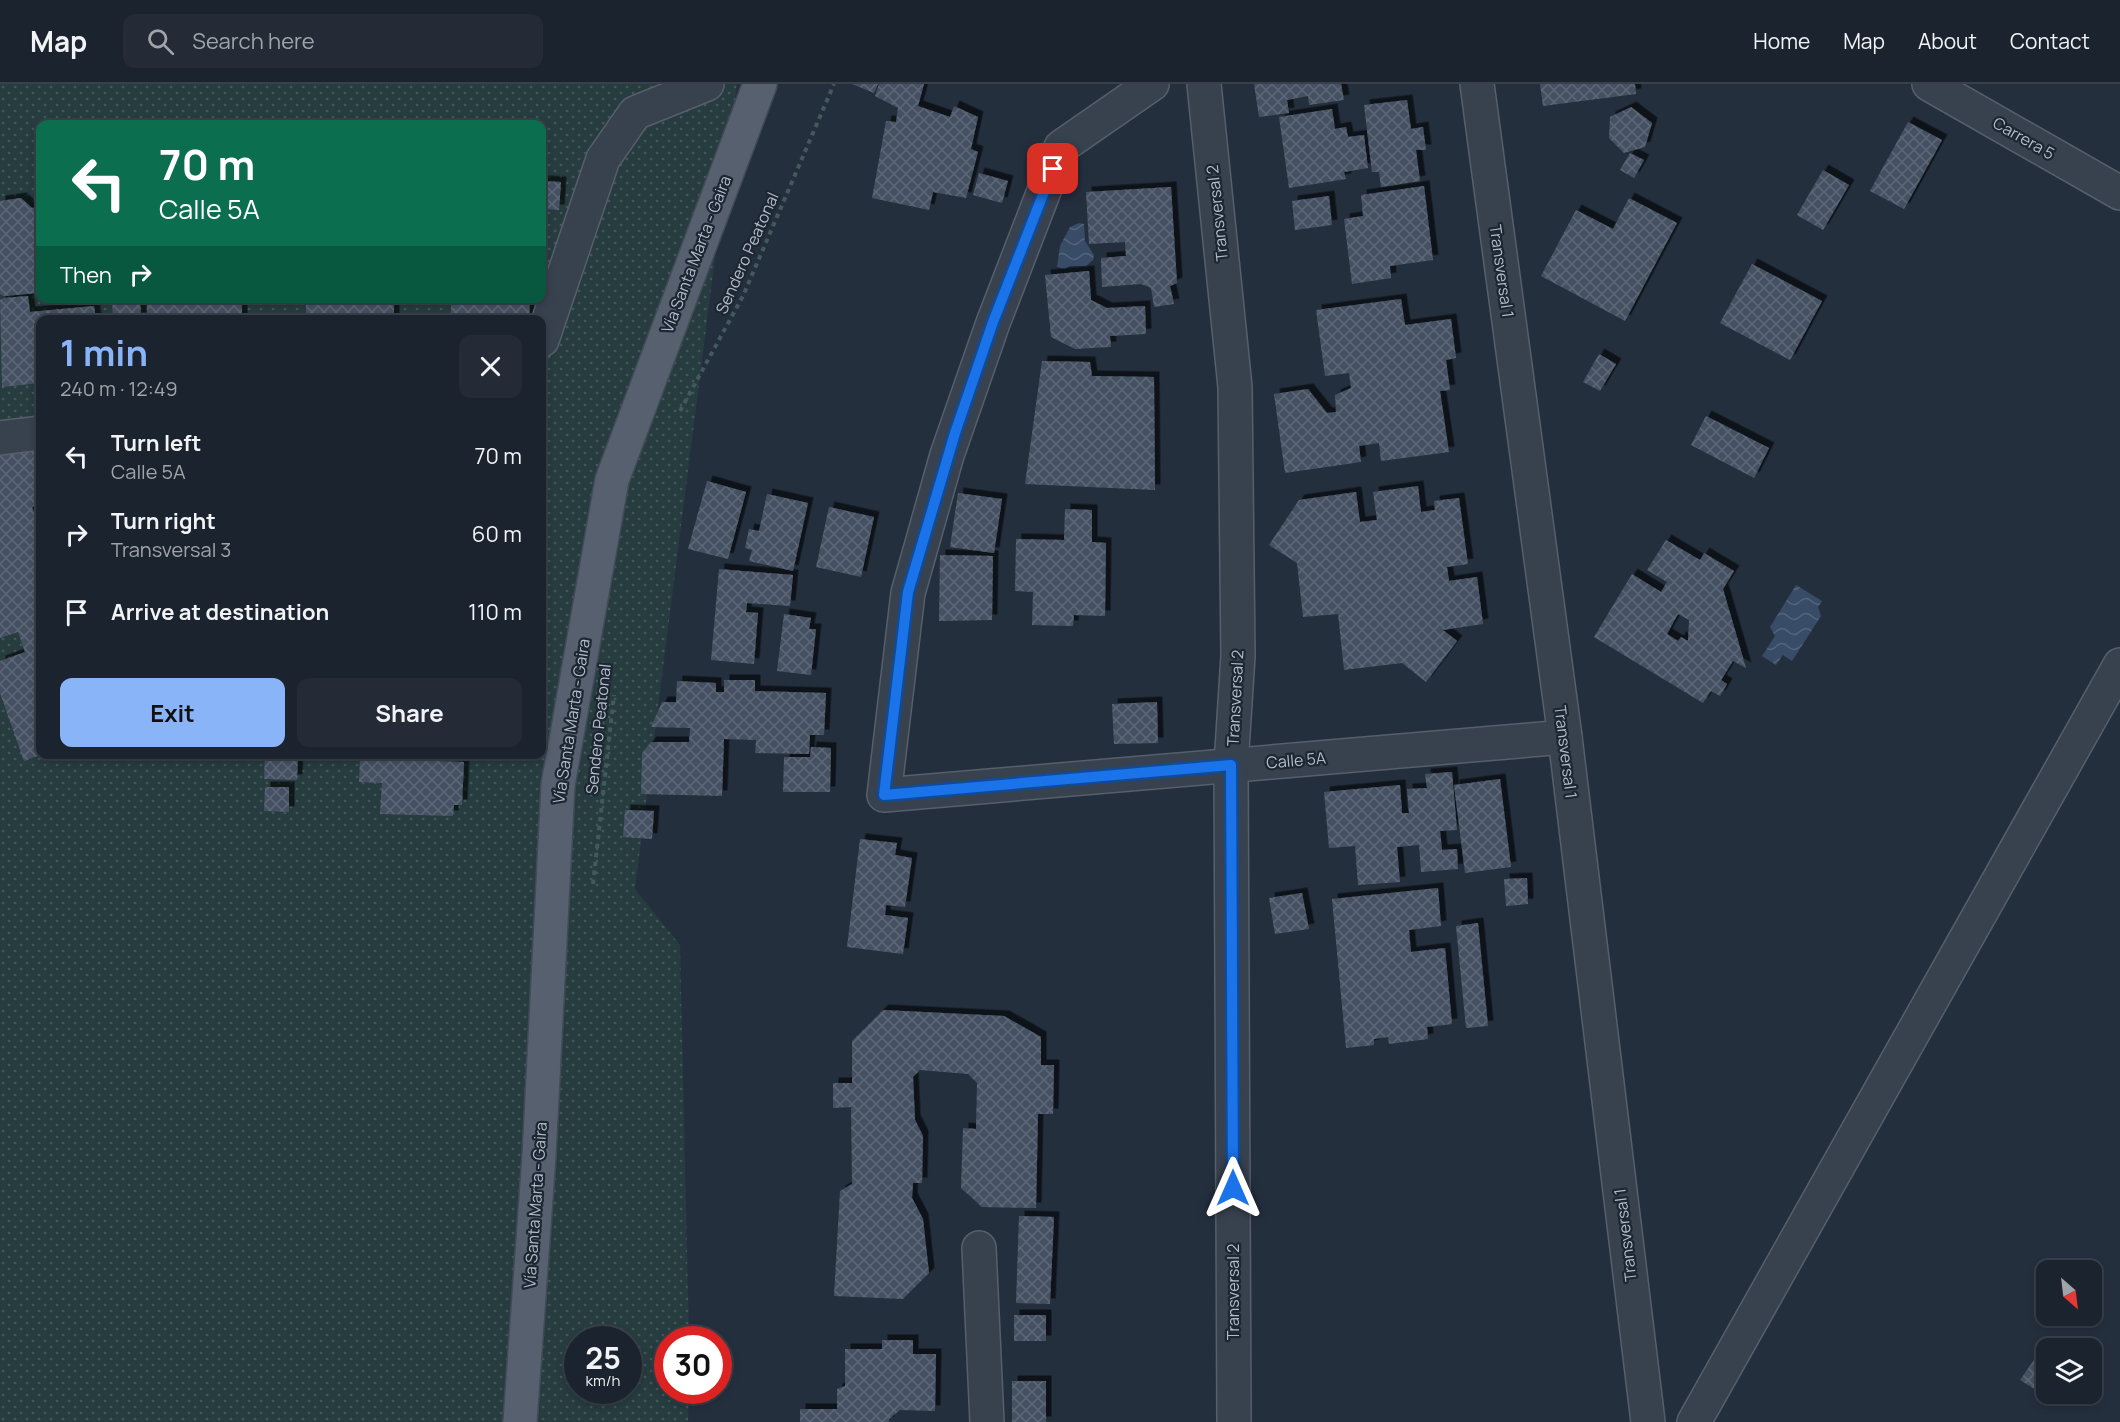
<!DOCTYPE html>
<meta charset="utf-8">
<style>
body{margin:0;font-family:Manrope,sans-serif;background:#242b36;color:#f1f3f6;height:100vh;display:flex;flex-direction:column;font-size:22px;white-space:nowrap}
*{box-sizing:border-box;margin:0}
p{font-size:20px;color:#a0a4aa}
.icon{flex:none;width:33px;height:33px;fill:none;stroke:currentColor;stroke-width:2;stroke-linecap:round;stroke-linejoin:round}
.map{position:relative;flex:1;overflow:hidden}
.panel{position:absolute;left:36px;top:231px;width:510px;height:444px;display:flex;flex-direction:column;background:#1b232e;border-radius:12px;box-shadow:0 3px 9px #0003,0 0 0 2px #39404a}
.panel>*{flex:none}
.top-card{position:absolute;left:36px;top:36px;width:510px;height:183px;border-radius:12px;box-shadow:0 3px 9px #0003,0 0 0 2px #39404a;background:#0b6e4f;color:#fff;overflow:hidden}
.needle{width:39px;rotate:152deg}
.controls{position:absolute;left:2036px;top:1176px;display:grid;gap:12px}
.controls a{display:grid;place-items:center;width:66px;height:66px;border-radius:12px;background:#1b232e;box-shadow:0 3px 9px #0003,0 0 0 2px #39404a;font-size:30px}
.speed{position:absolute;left:564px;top:1242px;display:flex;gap:12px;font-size:30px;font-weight:700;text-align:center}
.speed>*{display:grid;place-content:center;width:78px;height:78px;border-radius:50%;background:#1b232e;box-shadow:0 3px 9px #0003,0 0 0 2px #39404a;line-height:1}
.speed small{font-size:15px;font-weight:400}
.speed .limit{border:9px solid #d22;background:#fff;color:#111}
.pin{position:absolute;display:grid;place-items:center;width:51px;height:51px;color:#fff;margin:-26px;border-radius:12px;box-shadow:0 3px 9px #0006}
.me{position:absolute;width:66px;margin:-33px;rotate:0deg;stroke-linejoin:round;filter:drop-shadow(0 0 4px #0008)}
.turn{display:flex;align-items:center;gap:21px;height:126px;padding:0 24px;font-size:27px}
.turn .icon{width:78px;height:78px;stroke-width:2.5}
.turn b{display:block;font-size:42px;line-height:51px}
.then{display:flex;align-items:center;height:57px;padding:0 24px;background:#0003;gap:12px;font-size:22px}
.round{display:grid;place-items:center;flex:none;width:63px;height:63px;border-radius:12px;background:#242b36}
.head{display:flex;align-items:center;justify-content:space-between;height:102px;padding:0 24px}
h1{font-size:36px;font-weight:700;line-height:45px;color:#8ab4f8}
.primary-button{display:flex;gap:12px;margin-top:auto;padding:12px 24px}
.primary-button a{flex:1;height:69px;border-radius:12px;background:#8ab4f8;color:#111;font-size:24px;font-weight:700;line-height:69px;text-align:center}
.primary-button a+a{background:#242b36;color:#f1f3f6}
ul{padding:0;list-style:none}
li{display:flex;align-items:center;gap:18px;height:78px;padding:0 24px}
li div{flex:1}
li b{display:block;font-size:22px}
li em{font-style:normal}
header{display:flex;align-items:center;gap:36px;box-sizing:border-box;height:84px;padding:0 30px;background:#1b232e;border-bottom:2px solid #39404a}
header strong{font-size:28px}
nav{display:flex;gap:33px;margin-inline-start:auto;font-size:21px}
.search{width:420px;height:54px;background:#242b36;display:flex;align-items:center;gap:15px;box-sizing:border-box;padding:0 21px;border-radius:12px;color:#a0a4aa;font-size:22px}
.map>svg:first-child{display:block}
.green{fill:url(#green-dots);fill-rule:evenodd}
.water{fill:url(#water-waves)}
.building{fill:url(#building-cross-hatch);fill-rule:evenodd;filter:url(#shadow)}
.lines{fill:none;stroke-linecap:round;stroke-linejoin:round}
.minor-casing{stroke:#565f6c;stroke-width:36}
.major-casing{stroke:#414a57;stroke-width:36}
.path{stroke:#44595c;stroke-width:4;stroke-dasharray:4.5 4.5;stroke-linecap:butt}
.minor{stroke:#38414e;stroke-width:33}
.major{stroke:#56606e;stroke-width:33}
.route-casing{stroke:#114b97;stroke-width:15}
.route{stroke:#1a73e8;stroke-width:10}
.labels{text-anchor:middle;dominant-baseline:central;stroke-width:4.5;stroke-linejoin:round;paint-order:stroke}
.street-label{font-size:16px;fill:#b4bcc9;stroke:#1d2633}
</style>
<header>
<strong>Map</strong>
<div class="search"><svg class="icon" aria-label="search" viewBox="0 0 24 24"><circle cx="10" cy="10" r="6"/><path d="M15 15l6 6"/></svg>Search here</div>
<nav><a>Home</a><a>Map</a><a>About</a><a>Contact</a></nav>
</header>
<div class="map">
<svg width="2120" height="1338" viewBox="0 0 2120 1338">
<defs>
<pattern id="green-dots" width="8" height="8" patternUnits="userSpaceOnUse" patternTransform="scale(1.5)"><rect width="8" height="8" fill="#263c3f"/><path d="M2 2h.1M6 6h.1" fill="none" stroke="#435659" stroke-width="1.8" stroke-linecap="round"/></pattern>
<pattern id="water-waves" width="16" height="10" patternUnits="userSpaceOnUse" patternTransform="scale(1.5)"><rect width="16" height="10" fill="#394c67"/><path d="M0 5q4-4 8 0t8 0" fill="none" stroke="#53647b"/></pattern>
<pattern id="building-cross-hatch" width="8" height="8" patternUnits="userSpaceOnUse" patternTransform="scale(1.5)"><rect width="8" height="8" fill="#455162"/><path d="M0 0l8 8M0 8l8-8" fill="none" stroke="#5d6877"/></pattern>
<filter id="shadow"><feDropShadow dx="5.5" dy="-5.5" stdDeviation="0" flood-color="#0009"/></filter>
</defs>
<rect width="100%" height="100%" fill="#242f3e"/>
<path class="green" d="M0 0H737L635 805 680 861 689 1255 668 1256V1306L689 1307 688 1338H0ZM40 40H542V214H40ZM40 236H542V670H40ZM578 1256H628V1306H578Z"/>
<g class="water">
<polygon points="1079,139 1084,140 1085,157 1094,171 1093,176 1086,182 1070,182 1065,185 1057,183 1060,162 1070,143"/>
<polygon points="1796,501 1822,517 1818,523 1821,532 1792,577 1783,571 1776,581 1762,572 1775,552 1770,543"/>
</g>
<g class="building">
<polygon points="852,0 878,0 874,9"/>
<polygon points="879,0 924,0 918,22 950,33 954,22 978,33 971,65 978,68 966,114 933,108 929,126 872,114 886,37 896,38 898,24 875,12"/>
<polygon points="1254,0 1341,0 1344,16 1309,21 1308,12 1287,16 1289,29 1259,33"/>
<polygon points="1540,0 1635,0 1636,10 1543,22"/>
<polygon points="1407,16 1411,45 1423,43 1426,66 1416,66 1420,97 1381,103 1379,88 1372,88 1364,21"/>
<polygon points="1631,23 1652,39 1645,63 1624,69 1609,54 1610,33"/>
<polygon points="1332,25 1335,45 1346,43 1348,53 1364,51 1368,84 1344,88 1346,95 1289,104 1279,33"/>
<polygon points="1908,38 1942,56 1904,125 1870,107"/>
<polygon points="1630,69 1644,76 1634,94 1620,86"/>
<polygon points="1823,86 1849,101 1823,146 1797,131"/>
<polygon points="979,89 1008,97 1002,119 973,111"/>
<polygon points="542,97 561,98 559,126 542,125"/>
<polygon points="1424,102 1433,176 1390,182 1391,194 1352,200 1344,135 1363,132 1361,111"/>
<polygon points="1171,103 1177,199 1170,202 1174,220 1154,223 1151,204 1141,200 1102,203 1101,174 1126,172 1125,158 1089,160 1086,108"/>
<polygon points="1329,112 1332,141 1295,146 1292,117"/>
<polygon points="21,114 32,124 40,123 40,202 38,209 4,212 0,210 0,117"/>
<polygon points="1629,114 1677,139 1625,237 1541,192 1576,126 1613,145"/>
<polygon points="1752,180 1822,217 1790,276 1720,239"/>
<polygon points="1089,187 1091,216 1107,224 1145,222 1146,250 1110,252 1111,263 1075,265 1051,253 1045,191"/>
<polygon points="28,212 30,228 94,222 96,236 40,236 40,299 2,303 0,216 4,214"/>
<polygon points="112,214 140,214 141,234 113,235"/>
<polygon points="147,214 242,216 242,236 147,236"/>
<polygon points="306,214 344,214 344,217 394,218 394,236 306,236"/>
<polygon points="452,214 530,214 529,236 450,236"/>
<polygon points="1401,215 1405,241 1451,235 1456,274 1446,276 1450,306 1440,307 1449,368 1381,377 1379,359 1359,362 1361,378 1285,389 1274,310 1308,305 1327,329 1336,328 1335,311 1351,304 1349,289 1325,292 1316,226"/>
<polygon points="1599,270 1616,280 1600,307 1583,298"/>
<polygon points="1042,277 1090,278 1092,292 1154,293 1155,406 1025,400"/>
<polygon points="1706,332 1769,364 1754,394 1691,361"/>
<polygon points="34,353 39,367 40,367 40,420 32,423 35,430 40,427 40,671 24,677 0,609 0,577 25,568 18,548 0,554 0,365"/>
<polygon points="707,397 746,408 728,475 688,465"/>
<polygon points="1418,402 1421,428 1435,426 1434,417 1459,414 1468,480 1447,483 1449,497 1477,493 1483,540 1443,546 1457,557 1426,598 1402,579 1344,586 1338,530 1303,533 1297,479 1269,461 1299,416 1356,408 1360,438 1377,436 1373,408"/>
<polygon points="958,409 1002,415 994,469 950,463"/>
<polygon points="767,410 808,419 793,487 749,477 752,466 745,464 749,445 759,447"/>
<polygon points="829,423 874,433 861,493 816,483"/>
<polygon points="1065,425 1092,426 1092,458 1106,459 1105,532 1074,531 1073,542 1032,541 1033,508 1015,507 1016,455 1064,456"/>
<path d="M1666 456 1700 476 1704 469 1734 487 1723 505 1746 584 1733 577 1721 596 1727 600 1720 612 1711 607 1703 619 1594 553 1632 490 1661 508 1667 498 1647 486ZM1678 530 1689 536 1688 557 1681 553 1678 557 1667 550Z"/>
<polygon points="940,471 993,472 992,536 939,537"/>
<polygon points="719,485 793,491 790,522 747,519 746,528 758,529 754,580 711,576"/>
<polygon points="784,530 811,534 809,545 816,545 811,591 777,587"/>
<polygon points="724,596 755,596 755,607 826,609 824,651 810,651 809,670 755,669 756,656 724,655 722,712 641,710 642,669 651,658 689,658 690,644 651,643 662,618 676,618 677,597 716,599 716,608 724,608"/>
<polygon points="1157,618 1158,659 1114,660 1112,620"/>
<polygon points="811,663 831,664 830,708 783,708 784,673 810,673"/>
<polygon points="265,670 298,670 297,696 264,695"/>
<polygon points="360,674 464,678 462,721 454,721 453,732 380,730 382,699 359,698"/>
<polygon points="1452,688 1457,746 1440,747 1442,766 1457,765 1458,785 1421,788 1419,761 1397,763 1400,798 1358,801 1355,762 1329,764 1324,708 1400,701 1402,729 1409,729 1407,705 1427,704 1425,690"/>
<polygon points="1500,695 1511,783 1465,789 1454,701"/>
<polygon points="265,703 289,703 289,728 264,727"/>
<polygon points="625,726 654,727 652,755 623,753"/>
<polygon points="860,755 897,759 895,771 912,774 905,823 886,821 885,831 908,834 903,870 847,863"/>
<polygon points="1527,794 1528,820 1506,822 1504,795"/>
<polygon points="1438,804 1441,842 1409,846 1411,868 1445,864 1452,940 1427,943 1428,955 1389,960 1388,953 1374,955 1374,961 1346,964 1332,815"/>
<polygon points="1302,809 1309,845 1275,850 1269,814"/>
<polygon points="1478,839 1488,942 1466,944 1456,842"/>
<polygon points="883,926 1004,932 1041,953 1041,981 1054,981 1053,1030 1038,1030 1036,1124 982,1123 961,1104 963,1044 976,1045 977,999 968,990 920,986 913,993 915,1036 923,1052 922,1099 913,1099 912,1114 923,1135 929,1189 903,1215 834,1212 840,1107 852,1100 851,1023 833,1024 833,999 852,999 852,957"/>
<polygon points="1019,1132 1054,1133 1050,1220 1016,1219"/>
<rect x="1014" y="1231" width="32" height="26"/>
<polygon points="882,1256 913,1256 913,1270 936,1270 935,1327 900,1326 889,1335 889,1338 800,1338 800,1325 837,1325 837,1305 845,1302 845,1265 882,1265"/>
<polygon points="2034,1276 2046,1284 2044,1311 2020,1296"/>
<rect x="1012" y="1297" width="34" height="41"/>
</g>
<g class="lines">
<defs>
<g id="minor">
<polyline points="1152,0 1061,63 993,239 947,371 908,509 884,711 1565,653"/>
<polyline points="1204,0 1235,303 1238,572 1231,681 1234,1338"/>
<polyline points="1477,0 1565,653 1648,1338"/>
<polyline points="1929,0 2120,109"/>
<polyline points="542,256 603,75 635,29 707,0"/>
<polyline points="0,354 40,349"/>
<polyline points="979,1164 987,1338"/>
<polyline points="1694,1338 2120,581"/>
</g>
<polyline id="major" points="520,1338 539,1072 558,701 612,396 760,0"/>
</defs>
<use href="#minor" class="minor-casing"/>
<use href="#major" class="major-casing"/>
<g class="path">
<polyline points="680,327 743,212 834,0"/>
<polyline points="593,800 614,611"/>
</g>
<use href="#minor" class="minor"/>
<use href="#major" class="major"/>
</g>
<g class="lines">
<defs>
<polyline id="route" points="1053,85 993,238 955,349 908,508 884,711 1231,681 1233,1104"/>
</defs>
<use href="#route" class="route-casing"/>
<use href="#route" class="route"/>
</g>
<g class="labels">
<g class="street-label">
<text transform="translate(2024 54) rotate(30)">Carrera 5</text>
<text transform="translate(1217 129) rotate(-96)">Transversal 2</text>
<text transform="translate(747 169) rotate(-66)">Sendero Peatonal</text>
<text transform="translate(696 170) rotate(-69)">Vía Santa Marta - Gaira</text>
<text transform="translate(1502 187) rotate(82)">Transversal 1</text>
<text transform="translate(1235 614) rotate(-87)">Transversal 2</text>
<text transform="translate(571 637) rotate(-81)">Vía Santa Marta - Gaira</text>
<text transform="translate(598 645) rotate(-84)">Sendero Peatonal</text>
<text transform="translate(1566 668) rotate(83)">Transversal 1</text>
<text transform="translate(1296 676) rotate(-5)">Calle 5A</text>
<text transform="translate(535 1121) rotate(-86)">Vía Santa Marta - Gaira</text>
<text transform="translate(1625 1151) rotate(-97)">Transversal 1</text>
<text transform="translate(1233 1208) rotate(-90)">Transversal 2</text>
</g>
</g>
</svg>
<div class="controls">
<a><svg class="needle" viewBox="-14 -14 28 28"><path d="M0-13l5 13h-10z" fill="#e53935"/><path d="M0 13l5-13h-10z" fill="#a0a4aa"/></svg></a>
<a><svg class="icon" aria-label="layers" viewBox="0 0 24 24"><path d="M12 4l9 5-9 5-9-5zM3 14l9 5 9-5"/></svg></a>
</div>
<div class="speed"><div>25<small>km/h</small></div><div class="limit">30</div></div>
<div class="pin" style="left:1053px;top:85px;background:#d93025"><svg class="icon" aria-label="arrive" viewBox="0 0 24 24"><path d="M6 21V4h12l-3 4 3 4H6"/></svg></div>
<svg class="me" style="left:1233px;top:1104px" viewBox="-20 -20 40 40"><path d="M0-17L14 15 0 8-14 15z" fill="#1a73e8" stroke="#fff" stroke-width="4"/></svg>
<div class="top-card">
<div class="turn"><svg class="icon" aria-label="left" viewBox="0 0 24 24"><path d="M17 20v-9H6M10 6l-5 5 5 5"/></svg><div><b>70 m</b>Calle 5A</div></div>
<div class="then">Then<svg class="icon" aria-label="right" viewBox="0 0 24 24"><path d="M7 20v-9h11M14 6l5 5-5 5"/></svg></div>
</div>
<section class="panel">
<div class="head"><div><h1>1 min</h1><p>240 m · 12:49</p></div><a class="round"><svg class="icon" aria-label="close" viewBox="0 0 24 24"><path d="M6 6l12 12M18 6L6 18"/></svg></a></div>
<ul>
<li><svg class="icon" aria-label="left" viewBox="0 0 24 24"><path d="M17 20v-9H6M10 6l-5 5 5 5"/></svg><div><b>Turn left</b><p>Calle 5A</p></div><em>70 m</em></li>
<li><svg class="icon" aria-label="right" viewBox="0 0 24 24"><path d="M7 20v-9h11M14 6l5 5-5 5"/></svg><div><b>Turn right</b><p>Transversal 3</p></div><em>60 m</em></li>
<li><svg class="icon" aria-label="arrive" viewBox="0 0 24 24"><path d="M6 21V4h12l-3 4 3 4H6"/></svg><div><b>Arrive at destination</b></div><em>110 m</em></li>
</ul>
<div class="primary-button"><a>Exit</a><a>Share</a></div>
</section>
</div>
